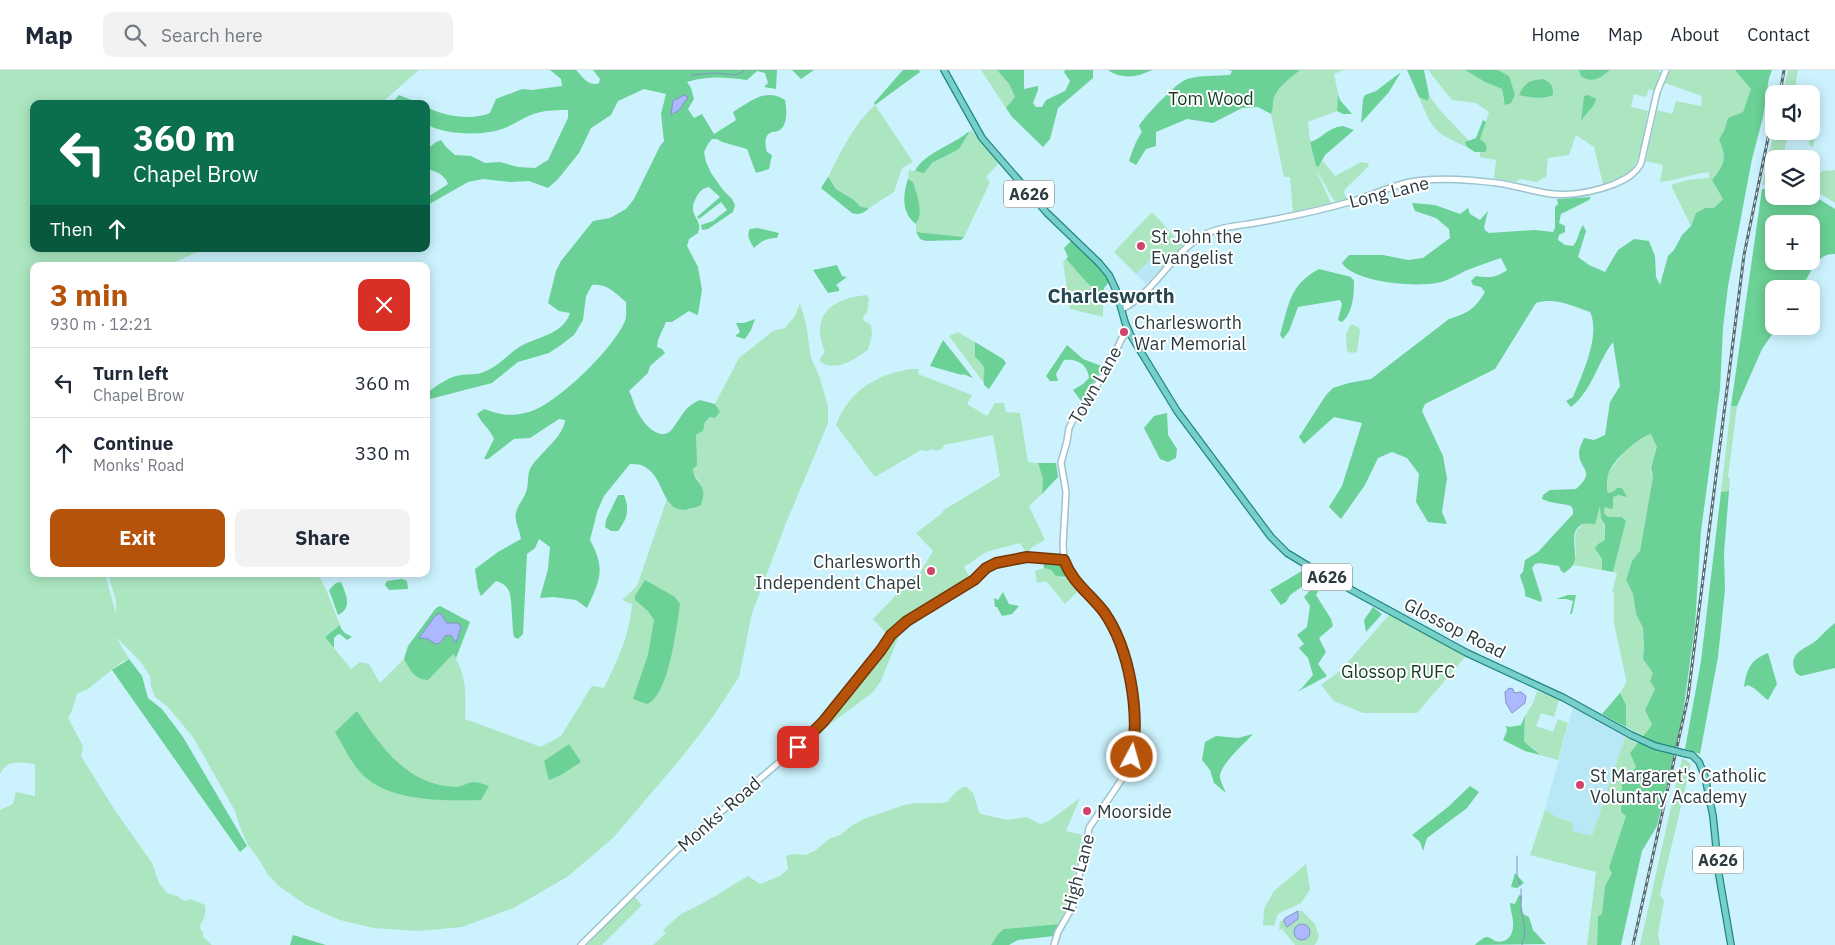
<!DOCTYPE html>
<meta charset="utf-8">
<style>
body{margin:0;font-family:"IBM Plex Sans",sans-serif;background:#f2f2f3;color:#1f2937;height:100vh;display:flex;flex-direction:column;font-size:19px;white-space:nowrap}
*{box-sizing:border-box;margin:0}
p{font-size:16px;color:#747a83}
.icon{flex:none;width:28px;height:28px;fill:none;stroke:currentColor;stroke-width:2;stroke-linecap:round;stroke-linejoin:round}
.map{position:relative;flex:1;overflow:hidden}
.panel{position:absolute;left:30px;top:192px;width:400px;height:315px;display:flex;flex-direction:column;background:#fff;border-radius:10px;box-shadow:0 2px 12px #0003}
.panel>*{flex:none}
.top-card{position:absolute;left:30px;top:30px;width:400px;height:152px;border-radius:10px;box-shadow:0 2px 12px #0003;background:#0b6e4f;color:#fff;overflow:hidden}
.buttons{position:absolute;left:1765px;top:15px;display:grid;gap:10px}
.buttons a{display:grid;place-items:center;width:55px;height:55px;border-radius:10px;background:#fff;box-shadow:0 2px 12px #0003;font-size:25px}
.pin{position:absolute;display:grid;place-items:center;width:42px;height:42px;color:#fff;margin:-21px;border-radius:10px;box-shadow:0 2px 8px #0006}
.me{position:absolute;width:55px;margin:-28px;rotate:6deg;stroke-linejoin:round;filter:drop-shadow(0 0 4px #0008)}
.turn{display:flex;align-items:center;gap:18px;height:105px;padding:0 20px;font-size:22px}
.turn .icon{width:65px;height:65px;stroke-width:2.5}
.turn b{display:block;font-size:35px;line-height:42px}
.then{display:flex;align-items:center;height:48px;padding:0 20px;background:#0003;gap:10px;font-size:19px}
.round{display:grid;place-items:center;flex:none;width:52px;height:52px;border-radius:10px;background:#f2f2f3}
.head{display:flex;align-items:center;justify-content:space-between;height:85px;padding:0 20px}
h1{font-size:30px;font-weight:800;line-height:38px;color:#b45309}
.cta{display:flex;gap:10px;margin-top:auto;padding:10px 20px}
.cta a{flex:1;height:58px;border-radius:10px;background:#b45309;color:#fff;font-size:20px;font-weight:800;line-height:58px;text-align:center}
.cta a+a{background:#f2f2f3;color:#1f2937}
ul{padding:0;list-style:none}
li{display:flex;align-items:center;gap:15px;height:70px;padding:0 20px;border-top:1px solid #e0e1e3}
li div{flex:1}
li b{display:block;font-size:19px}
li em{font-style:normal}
header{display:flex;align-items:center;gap:30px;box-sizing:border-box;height:70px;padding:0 25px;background:#fff;border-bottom:1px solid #e0e1e3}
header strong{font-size:24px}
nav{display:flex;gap:28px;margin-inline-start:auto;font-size:18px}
.search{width:350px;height:45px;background:#f2f2f3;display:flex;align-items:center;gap:12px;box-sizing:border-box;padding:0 18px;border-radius:10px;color:#747a83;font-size:19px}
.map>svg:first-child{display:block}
.built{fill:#b8e7f5}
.green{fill:#abe6c0}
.forest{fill:#6bd196;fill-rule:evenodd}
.water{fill:#acb8ff;stroke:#8692c5}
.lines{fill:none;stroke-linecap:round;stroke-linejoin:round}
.stream{stroke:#8692c5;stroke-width:1}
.secondary-casing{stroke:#9dc3cd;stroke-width:8}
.primary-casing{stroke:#218781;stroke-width:8}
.secondary{stroke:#fff;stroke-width:5}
.primary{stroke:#76d0c9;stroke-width:5.5}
.rail-casing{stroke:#566c72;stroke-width:3}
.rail{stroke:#fff;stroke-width:1;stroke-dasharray:4;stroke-linecap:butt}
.primary-bridge-casing{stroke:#218781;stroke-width:8;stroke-linecap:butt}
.primary-bridge{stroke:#76d0c9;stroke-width:5.5}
.route-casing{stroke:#753606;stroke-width:12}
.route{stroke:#b45309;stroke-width:9}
.poi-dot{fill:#d1426c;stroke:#fff;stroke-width:2}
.labels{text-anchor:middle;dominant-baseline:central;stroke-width:4;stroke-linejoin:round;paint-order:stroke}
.shield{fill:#fff;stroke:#6b7679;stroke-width:1}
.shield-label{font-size:16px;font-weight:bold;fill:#2c3b3f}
.park-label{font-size:18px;fill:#113c25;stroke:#fff}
.street-label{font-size:18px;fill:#2c3b3f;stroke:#fff}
.poi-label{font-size:18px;fill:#2c3b3f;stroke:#fff;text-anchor:start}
.quarter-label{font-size:20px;font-weight:bold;fill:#254750;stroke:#fff}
</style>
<header>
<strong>Map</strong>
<div class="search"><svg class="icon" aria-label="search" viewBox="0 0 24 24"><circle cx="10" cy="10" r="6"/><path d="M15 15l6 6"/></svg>Search here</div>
<nav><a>Home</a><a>Map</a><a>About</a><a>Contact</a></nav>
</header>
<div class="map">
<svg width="1835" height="875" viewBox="0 0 1835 875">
<rect width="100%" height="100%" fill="#cbf2fd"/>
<g class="built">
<polygon points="1184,177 1146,214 1136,204 1152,188"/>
<polygon points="1573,637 1625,667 1592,766 1573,761 1571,752 1559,748 1545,740"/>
</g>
<g class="green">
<path d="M0 0H419L380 34H34V179H204L166 196H34V504H105L116 544V531L108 504H318L327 522 340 555 325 567 351 599 360 592 369 594 380 613 404 589 410 600 453 584C467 605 466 625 465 649L541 677 561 666 592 616 604 618C617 591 630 565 632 534L622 530 637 516 667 429 670 435 690 440 701 434C706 421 702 415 693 403L696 365 703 361 705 352 710 347 715 348 720 342 715 334 739 288 773 261 785 258 795 246 800 233 806 254 811 288 820 308 828 337V353L786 453 752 543 739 607 712 648 682 687 613 768 567 807 515 837 462 857 418 861 374 858 340 850 306 835 279 816 268 805 260 791 248 775 240 757 235 741 193 667 167 636 155 627 151 616 150 606 140 591 116 567 129 589 123 591 88 619 77 624 72 640 68 648 83 676 81 686 114 739 152 793 159 813 167 823 177 826 184 831 191 829 205 835C206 843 205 848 200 855V859L203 862V867L212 875H0V740L13 734 16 722 35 726V694C19 693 8 688 0 704Z"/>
<polygon points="981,0 997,0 1009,14 1015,27 1006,38"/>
<path d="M1300 0H1344L1334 4 1338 24 1337 41 1308 52 1310 72 1316 96H1319L1323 91 1335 106 1361 92 1368 93 1369 96 1345 119 1344 123 1347 129 1344 131 1335 132 1315 98 1331 133 1293 142 1290 107H1284L1271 44C1274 39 1272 34 1274 28 1277 17 1292 7 1300 0Z"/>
<path d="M1428 0H1465L1485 12 1502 19 1504 32 1509 6 1498 0H1658L1662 3 1655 21 1649 19 1646 27 1634 24 1631 37 1648 41C1644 58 1642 95 1626 105 1619 109 1611 111 1603 114L1594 77 1576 65 1569 85 1548 88 1546 107 1537 112 1520 109 1516 112 1494 108 1496 90 1480 87V82H1485L1480 69 1489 42 1476 33 1452 30Z"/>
<path d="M1670 0H1735L1752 19 1743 42 1728 48 1724 61 1719 69C1727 89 1725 93 1712 110L1723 129 1714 138H1705L1696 143 1691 156 1671 115 1687 110 1709 108V102C1692 104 1677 110 1660 112L1663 95 1646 91 1657 40 1672 44 1676 31 1701 36 1702 26 1665 13Z"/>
<polygon points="1788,0 1798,0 1794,24 1783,24"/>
<path d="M1429 25 1438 38 1469 71 1466 73 1467 77C1433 62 1433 60 1419 27L1428 31Z"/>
<path d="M875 35 913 92 902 98 894 122 869 138 861 137 854 130 836 119 828 107C841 82 853 55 875 35Z"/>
<polygon points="1811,53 1815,70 1813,77 1810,76 1806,61 1811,61"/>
<polygon points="971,60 999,93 986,107 990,112 964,167 916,162 916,154 918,152 913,112 908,109 909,100 919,102 932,93 959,79 969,64 968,62"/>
<polygon points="1774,61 1789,61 1785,77 1785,89 1774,89 1774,114 1762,115"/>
<polygon points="1835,100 1835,133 1811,118 1811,105 1817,105 1823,101"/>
<polygon points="1152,142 1184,177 1162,197 1152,188 1136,204 1114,182"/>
<path d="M1066 189C1078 202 1089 217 1103 226V247L1070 239 1063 192Z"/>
<path d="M866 225 869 228 867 243 864 245 863 250 871 255 872 265 868 280C853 290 837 302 820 292L821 287 825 282C810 245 831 229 866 225Z"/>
<polygon points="1351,254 1358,257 1360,260 1357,282 1351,283 1347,281 1346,264"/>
<path d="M958 262 975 272V287C984 295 987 300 983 312L949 266Z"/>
<path d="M910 299H919L918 304 972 325 967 334 987 346 995 333H1004L1006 342 1020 343 1028 392 1038 393 1043 409 1042 424 1029 436 1045 470 1032 477 1027 484 1020 473 986 482 964 497 970 508 932 531 886 563 873 549 915 505 918 506 933 481 916 463 941 444 944 440 1000 406 993 365 944 375 942 379 935 381 934 379 927 381 921 380 875 407 836 355C850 320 874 306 910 299Z"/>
<polygon points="1731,336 1737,336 1728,407 1730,409 1729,421 1721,422"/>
<polygon points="1650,363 1658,377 1650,399 1653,407 1640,481 1632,491 1626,510 1633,524 1636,544 1643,558 1644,577 1643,589 1653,603 1655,619 1645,640 1652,655 1644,666 1626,657 1626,635 1620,623 1626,613 1626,609 1614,553 1614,523 1612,522 1617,503 1613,502 1626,451 1622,447 1608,447 1604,443 1604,439 1612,434 1613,427 1619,425 1614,421 1608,423 1607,421 1608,403 1630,375"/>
<path d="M1600 434C1601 446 1606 457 1605 470L1598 474 1597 483 1602 489V500L1573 495 1576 484 1575 467 1577 460 1583 454Z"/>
<polygon points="1044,498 1051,500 1061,508 1068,507 1079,520 1065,534 1046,511 1037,513 1035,501"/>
<polygon points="1389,545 1466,586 1417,643 1363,643 1334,631 1321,615 1340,601"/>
<polygon points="902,558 881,611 873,622 817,664 818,659"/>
<polygon points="1537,621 1559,630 1554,647 1541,643 1536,656 1553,662 1558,649 1568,653 1558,690 1540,685 1535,679 1529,676 1524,671 1525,646 1533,633"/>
<polygon points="1625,667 1638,674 1630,683 1636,697 1622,716 1626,746 1612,803 1605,816 1602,844 1598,846 1597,875 1587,875 1596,802 1530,785 1545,740 1559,748 1572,752 1573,761 1592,766"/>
<polygon points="1682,688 1689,692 1691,695 1660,824 1664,831 1658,864 1660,875 1640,875"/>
<polygon points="963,717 967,717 973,723 979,742 981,744 1007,750 1027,747 1040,754 1049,751 1080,728 1066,761 1082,765 1069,833 1059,854 1004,859 998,864 991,875 653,875 666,863 663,860 681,844 707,831 748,806 760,814 780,806 788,799 786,786 792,784 806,785 816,780 829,769 840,765 851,756 864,749 904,735 916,733 941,733 947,732 957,721"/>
<polygon points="1306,794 1310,820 1301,833 1278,844 1274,856 1263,855 1264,839 1274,821"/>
<polygon points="634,826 642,835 602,875 587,875"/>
<polygon points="1301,840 1315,854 1319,866 1317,872 1314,875 1295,875 1282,859 1279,860 1280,852 1285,848 1284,852 1299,844 1299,842"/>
</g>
<g class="forest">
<path d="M550 0H576C583 7 588 17 599 13L600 9 593 0H777L776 19 764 17 768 13 765 3 757 1 747 10C723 7 710 6 687 12L691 18 694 29 688 39 694 48 702 44 714 64 736 50 733 42C750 32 766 17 785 30 787 39 788 57 778 61 776 62 773 61 770 63 764 66 765 76 767 82L772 85 769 99 756 103 747 79 722 72 717 69H712L708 74 704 82 706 92 711 103 723 120 732 129 735 135 733 142 708 159 702 160 701 155 713 151 727 140 721 132 699 149 697 147 720 127 709 117C703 118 700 121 697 126 685 147 704 147 698 163L689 169 687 176 698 197 702 220 698 244 697 245 689 241 672 252H666L658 270 657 277 662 279 665 283 650 296 648 303 629 321C633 329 635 339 640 346 646 357 663 373 673 358 683 345 684 337 700 330L715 334 720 342 715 348 710 347 705 352 703 361 696 365 697 395 693 399C694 415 709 412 701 435 657 455 670 406 641 395 638 394 633 394 630 394L604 426 597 442 590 470C606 499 600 510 587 538L576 530 553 527 540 528 548 499 550 477 539 469 535 478 527 484 523 564 518 569 514 567C512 558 512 526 509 521 506 515 502 513 496 511L481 526 478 519 475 499 498 482 521 469C520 460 514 451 516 443 517 436 524 429 526 422 529 415 527 406 530 399 538 384 564 367 565 350L559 349 530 368 514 369 488 389H484L494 369C490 359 482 354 477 344L484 339C502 345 510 347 529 342 557 334 614 278 625 251 627 246 626 237 626 232 615 223 607 213 592 215L586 226 583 250 574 265 561 275 549 283 518 292 492 313 426 330V324C434 317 446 309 456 306 466 303 477 306 486 301 500 295 509 283 521 276 537 267 564 264 570 243L559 241 548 233 556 201 561 191 593 151 610 148 626 139 634 129 660 76 664 71 661 44 666 24 644 19 618 31 611 45 591 58 579 83 558 109 548 118 529 111 511 112 483 109 468 112 426 136V128L448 114C444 104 436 101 426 99V80L436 72 441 70 446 77 455 85 471 86 485 93 500 92 518 97 535 98 548 90 568 48V40C558 40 547 40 537 43 525 46 514 55 502 59 482 66 444 65 426 54V37C444 46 471 51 490 43L496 29 522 19 532 20 562 16 561 9Z"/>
<polygon points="792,0 814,0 801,9"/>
<polygon points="903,0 919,0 920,2 875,35 874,33"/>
<polygon points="997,0 1024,0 1024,19 1038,16 1038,20 1033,33 1036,37 1042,37 1046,30 1065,21 1070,11 1064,2 1065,0 1093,0 1093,8 1058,38 1050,69 1043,77 1012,47 1006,38 1015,27 1009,14"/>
<path d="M1108 0H1152C1138 7 1122 10 1108 0Z"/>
<path d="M1229 0H1300C1292 7 1277 17 1274 28 1272 34 1274 39 1271 44L1258 37 1242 38 1213 53 1187 49 1156 62V76L1146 79 1136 95 1129 91C1132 82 1136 70 1142 62L1139 56C1144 47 1177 12 1187 9 1201 5 1216 6 1230 5L1232 1Z"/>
<polygon points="1407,0 1424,0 1429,25 1428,31 1419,27"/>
<polygon points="1465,0 1498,0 1509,6 1515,25 1511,33 1505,35 1502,19 1485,12"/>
<path d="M1579 0H1610C1600 8 1593 14 1581 6Z"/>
<path d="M1735 0H1772L1769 8 1763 47 1752 89 1728 216 1723 258 1720 319 1701 461 1695 555 1682 650 1657 756 1642 781 1621 875H1597L1598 846 1602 844 1605 816 1612 803 1609 798 1626 746 1621 742 1622 715 1636 697 1630 683 1652 655 1645 640 1655 619 1650 611 1653 603 1643 589 1644 577 1643 558 1636 544 1633 524 1626 510 1632 491 1640 481 1653 407 1651 398 1657 377 1651 364C1638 367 1611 392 1608 405 1607 410 1607 416 1607 421L1609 423 1614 421 1617 418H1622L1627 427 1619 425 1613 427V438L1610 439 1606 437 1604 439V443L1608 447H1622L1626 451 1613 502 1602 500V489L1595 479 1598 474 1605 470V455L1601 448 1600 436 1595 454C1592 454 1586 453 1583 454 1566 461 1580 484 1573 495 1571 498 1567 501 1564 503L1561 501 1559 496 1539 493 1535 494 1532 498 1542 529 1541 532 1525 526C1526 519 1521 512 1520 505L1523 502 1525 490 1538 482 1573 444V440L1571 436C1561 433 1552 434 1542 429L1543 425 1550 420 1576 419C1597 400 1579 400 1579 383 1579 378 1582 373 1584 368L1594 370 1605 365 1610 332 1620 316 1613 272C1598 291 1592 321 1571 337L1566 331 1573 327C1582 305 1601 265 1590 242 1572 236 1555 227 1536 233L1495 299 1425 334 1422 341 1443 386 1447 408 1442 442 1447 454 1428 452 1416 432 1419 404 1407 388 1392 382 1378 388 1365 415 1341 449 1329 437 1342 416 1362 353 1334 347 1304 374 1299 367 1326 325 1333 318 1349 313 1371 309 1449 249C1468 243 1475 239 1485 222L1481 217 1473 215 1471 211 1476 206C1488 208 1497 208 1507 200L1501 188C1489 192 1477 196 1465 201 1457 205 1449 210 1441 212 1420 218 1354 213 1342 193L1349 185H1383L1408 190 1423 188 1450 168 1449 159 1436 148 1415 141 1412 133 1435 135 1460 144 1468 138 1470 144 1480 150 1488 141 1484 157 1485 160 1489 163 1535 160 1553 162 1555 158V137L1558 134 1557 129 1591 127 1589 130 1561 144 1559 153 1565 156V162L1559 165 1558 170 1565 175 1573 176C1579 169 1578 162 1583 155L1586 161 1578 187 1589 195 1605 202 1618 180 1634 169 1649 171 1655 186 1656 207 1660 215 1668 186 1674 180 1682 165 1691 156 1696 143 1705 138H1714L1723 129 1712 110C1725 94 1727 88 1719 69L1724 61 1728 48 1743 42 1751 19Z"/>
<polygon points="1401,2 1389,22 1361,53 1363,29 1365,25 1376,21"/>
<path d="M1543 9C1552 13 1553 16 1553 25 1543 30 1530 27 1519 25 1526 11 1529 11 1543 9Z"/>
<polygon points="1338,24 1340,30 1352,44 1343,44 1337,41"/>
<polygon points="399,25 421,34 392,33"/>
<path d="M1588 25 1596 29C1595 37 1584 44 1581 52L1584 26Z"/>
<polygon points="1483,50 1486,52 1480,69 1485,73 1487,79 1485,82 1475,82 1467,77 1465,72 1476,68"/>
<path d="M1343 56 1354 60 1325 85 1319 96H1316L1310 72C1324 68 1326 58 1343 56Z"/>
<path d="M968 62 969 63 959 79 932 93 924 103 915 101C924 83 953 75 968 62Z"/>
<path d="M828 107 836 119 854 130 861 137 869 138C863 144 859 145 852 143L821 118Z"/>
<path d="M908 109 913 112C917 125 924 142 916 154 901 143 903 124 908 109Z"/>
<path d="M1762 119H1774V126H1811V124L1835 139V184C1817 182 1809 206 1801 219H1774V256H1778L1762 279 1737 336H1731ZM1774 154H1811V191H1774Z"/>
<path d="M758 158 779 163 777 168C766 168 762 171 754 178 750 172 746 165 750 159Z"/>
<polygon points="916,162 964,167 961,170 926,171 920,169"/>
<path d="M1071 171 1104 203 1109 212 1104 218 1103 226C1089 217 1078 202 1066 189L1068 187 1064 178Z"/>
<polygon points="837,195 842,206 847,207 836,215 839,218 839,221 828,223 813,200"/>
<path d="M1319 199 1351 207 1354 211C1354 225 1353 243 1342 252L1338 250 1342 234 1340 230 1298 237 1289 261 1283 269 1280 265C1289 235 1289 215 1319 199Z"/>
<polygon points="755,249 751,260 745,269 735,266 740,262 736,253 744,253"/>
<polygon points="943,270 973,308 963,304 962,305 930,296"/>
<path d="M975 272 1003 289 1006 293 989 319 984 315C982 299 990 301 975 287Z"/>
<path d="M1067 275 1083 289 1104 297 1081 331 1073 320 1083 314 1089 308C1088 295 1077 288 1064 290L1056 304 1058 311H1050L1046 306Z"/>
<polygon points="1167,343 1168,365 1177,379 1176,388 1168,392 1160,389 1144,358 1154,346"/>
<polygon points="1038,393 1056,393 1058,407 1042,424 1043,409"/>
<polygon points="1729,421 1724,483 1725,520 1718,587 1700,684 1685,679 1701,591 1721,422"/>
<path d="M618 425H624C630 440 627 449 618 461H611L605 457 606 450Z"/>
<polygon points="1043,490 1060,492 1066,502 1065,507 1056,506 1051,500 1044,498"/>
<polygon points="1305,499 1312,503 1303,516 1290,525 1286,532 1281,535 1270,520"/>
<polygon points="1321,508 1325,510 1316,525 1331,549 1333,556 1319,568 1326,582 1318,594 1327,606 1297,622 1302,618 1313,605 1308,588 1299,578 1304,574 1297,565 1307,557 1310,536 1304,527"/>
<polygon points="402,509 407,511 408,519 389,520 385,515 387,511"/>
<path d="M645 510 675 527 680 534C677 555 669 626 647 634L633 629 648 585 654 550 648 541 635 530V526Z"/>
<path d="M341 512C346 524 353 538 338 545L329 520 336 513Z"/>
<polygon points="1003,522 1009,534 1019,536 1012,544 1002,546 997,537 995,537 994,528 998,530"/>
<polygon points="1568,525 1576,525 1572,544 1570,544 1573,531 1566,529 1556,529"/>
<path d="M440 536 470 552 456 588 453 584 428 610C414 609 410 600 404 589L408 576 436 538ZM440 543 447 553H454L456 572 451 565 445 566 440 573 436 574 428 569Z"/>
<polygon points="1373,537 1382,544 1366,562 1364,550"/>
<path d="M1835 553V598L1801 606C1797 604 1795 603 1794 598 1790 581 1806 579 1817 570 1823 564 1828 558 1835 553Z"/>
<path d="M340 555C341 561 346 564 352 567L347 570 340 564 337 565 334 568V578L325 567Z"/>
<path d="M1768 583 1777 614 1768 630C1761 626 1758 619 1748 615L1744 617C1747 599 1750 590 1768 583Z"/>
<polygon points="129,589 142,606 148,628 162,639 183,667 247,776 240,782 112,600"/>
<polygon points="1620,623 1626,635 1626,657 1602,644"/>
<path d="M357 641C382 678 407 715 456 717 462 717 468 712 474 712 479 712 485 715 489 716L481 730C444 731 386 732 360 702 350 691 343 675 335 662Z"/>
<path d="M1525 646 1524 671C1529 677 1535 679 1540 685L1525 681 1503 670 1507 661 1506 656 1510 657 1521 655Z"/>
<path d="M1253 664C1245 673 1218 696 1220 708 1221 713 1224 718 1226 723L1214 713 1210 700 1202 690 1205 672 1216 666 1238 668Z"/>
<polygon points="569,674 581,692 561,705 549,710 544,691"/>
<polygon points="1470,716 1479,722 1467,738 1427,768 1423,781 1420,772 1412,765 1448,737"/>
<polygon points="1515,803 1524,813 1517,818 1511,817"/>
<path d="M1519 825 1522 826 1521 836 1523 844 1529 847 1533 860 1546 874 1475 875C1478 872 1483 867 1488 867 1491 868 1493 870 1495 871 1506 874 1513 866 1513 856 1514 848 1510 841 1510 833L1515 834Z"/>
<polygon points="1059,854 1054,866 1018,870 1009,875 991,875 998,864 1004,859"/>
<polygon points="293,865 326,875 290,875"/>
</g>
<g class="water">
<polygon points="684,25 688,27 679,40 671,45 673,31"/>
<polygon points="440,543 447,553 458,553 461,557 456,573 451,565 445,566 440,573 436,574 428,569 419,568 435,546"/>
<polygon points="1509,618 1513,619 1514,623 1521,622 1526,626 1525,633 1512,643 1506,633 1505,622"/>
<polygon points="1298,841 1298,849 1287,857 1284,852 1285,848"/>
<circle cx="1302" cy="862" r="8"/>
</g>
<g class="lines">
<g class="stream">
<polyline points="691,5 715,3 735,5 743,2 744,0"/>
<polyline points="1517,807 1517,786"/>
<polyline points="1518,809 1520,815"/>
<polyline points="1521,819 1521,836 1525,862 1522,875"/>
</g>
<defs>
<g id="secondary">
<path d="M1122 239C1154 223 1170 185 1202 166 1216 158 1234 156 1249 154 1284 148 1319 141 1353 131 1376 124 1401 111 1425 110 1448 108 1474 110 1497 113 1513 115 1529 120 1545 123 1568 127 1590 123 1612 115 1624 110 1635 105 1641 93L1657 22 1666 0"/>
<polyline points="581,875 683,774 809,667 823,652 881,580 891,565 907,551 974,509 986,498 996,493 1027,487 1064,490"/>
<polyline points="1054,875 1058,862 1073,836 1089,758 1128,700 1135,675 1134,636 1131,613 1120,575 1109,550 1072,508 1064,490 1063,475 1066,422 1061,393 1067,371 1069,358 1074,348 1106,302 1122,268 1128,260"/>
</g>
<g id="primary">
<polyline points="944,0 982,68 1047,143 1099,193 1109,205 1116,220 1125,252 1130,264 1177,341 1271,467 1287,483 1315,500 1467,583 1564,628 1631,665"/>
<polyline points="1687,684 1692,685 1699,692 1705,707 1713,746 1719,805 1731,875"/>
</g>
</defs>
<use href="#secondary" class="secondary-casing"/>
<use href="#primary" class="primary-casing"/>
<use href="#secondary" class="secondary"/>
<use href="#primary" class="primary"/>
<defs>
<g id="rail">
<polyline points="1780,24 1784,0"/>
<polyline points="1633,875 1688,627 1744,185 1774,39"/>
</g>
</defs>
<use href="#rail" class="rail-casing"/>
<use href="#rail" class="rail"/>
<defs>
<polyline id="primary-bridge" points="1631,665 1655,676 1687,684"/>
</defs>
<use href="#primary-bridge" class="primary-bridge-casing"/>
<use href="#primary-bridge" class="primary-bridge"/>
</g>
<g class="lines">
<defs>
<path id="route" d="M798 677 823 652 881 580 891 565 907 551 974 510 986 498 996 493 1027 487 1064 490C1072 512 1090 524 1104 542 1130 579 1140 643 1132 687"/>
</defs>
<use href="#route" class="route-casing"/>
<use href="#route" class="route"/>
</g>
<g class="poi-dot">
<circle cx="1141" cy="176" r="5"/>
<circle cx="1124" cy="262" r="5"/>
<circle cx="931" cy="501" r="5"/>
<circle cx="1580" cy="715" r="5"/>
<circle cx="1087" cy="741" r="5"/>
</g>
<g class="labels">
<g class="shield">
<rect x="1004" y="110.5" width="50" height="27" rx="4"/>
<rect x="1302" y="493.5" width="50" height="27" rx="4"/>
<rect x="1693" y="776.5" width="50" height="27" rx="4"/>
</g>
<g class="shield-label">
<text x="1029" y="124">A626</text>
<text x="1327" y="507">A626</text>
<text x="1718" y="790">A626</text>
</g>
<g class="park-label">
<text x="1211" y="28">Tom Wood</text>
<text x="1398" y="601">Glossop RUFC</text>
</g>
<g class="street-label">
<text transform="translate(1389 122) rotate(-14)">Long Lane</text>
<text transform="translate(1095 315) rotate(-60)">Town Lane</text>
<text transform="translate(1455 558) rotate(27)">Glossop Road</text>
<text transform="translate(719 744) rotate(-41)">Monks' Road</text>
<text transform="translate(1078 803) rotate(-75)">High Lane</text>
</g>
<g class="poi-label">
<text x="1151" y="166">St John the<tspan x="1151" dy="21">Evangelist</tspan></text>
<text x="1134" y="252">Charlesworth<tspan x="1134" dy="21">War Memorial</tspan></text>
<text x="921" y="491" text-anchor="end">Charlesworth<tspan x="921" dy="21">Independent Chapel</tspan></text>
<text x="1590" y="705">St Margaret's Catholic<tspan x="1590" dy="21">Voluntary Academy</tspan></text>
<text x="1097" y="741">Moorside</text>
</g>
<g class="quarter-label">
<text x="1111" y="225">Charlesworth</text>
</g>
</g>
</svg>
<div class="buttons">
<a><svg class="icon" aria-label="sound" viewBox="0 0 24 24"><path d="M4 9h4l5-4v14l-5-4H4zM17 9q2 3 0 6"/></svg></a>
<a><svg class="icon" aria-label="layers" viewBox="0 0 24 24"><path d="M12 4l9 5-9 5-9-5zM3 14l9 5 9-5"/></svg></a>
<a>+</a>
<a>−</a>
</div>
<div class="pin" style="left:798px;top:677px;background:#d93025"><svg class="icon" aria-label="arrive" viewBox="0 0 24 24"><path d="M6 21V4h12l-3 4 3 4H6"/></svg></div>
<svg class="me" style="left:1132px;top:687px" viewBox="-20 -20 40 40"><circle r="17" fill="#b45309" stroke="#fff" stroke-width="3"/><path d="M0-11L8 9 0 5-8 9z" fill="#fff"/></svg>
<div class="top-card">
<div class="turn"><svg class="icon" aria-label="left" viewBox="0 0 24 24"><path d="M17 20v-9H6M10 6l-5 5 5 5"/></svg><div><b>360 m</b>Chapel Brow</div></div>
<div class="then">Then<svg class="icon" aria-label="ahead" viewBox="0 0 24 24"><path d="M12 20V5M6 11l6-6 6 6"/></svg></div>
</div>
<section class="panel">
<div class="head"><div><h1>3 min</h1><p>930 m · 12:21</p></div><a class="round" style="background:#d93025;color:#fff"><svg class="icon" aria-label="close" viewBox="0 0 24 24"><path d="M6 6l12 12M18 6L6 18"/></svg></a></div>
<ul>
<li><svg class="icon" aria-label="left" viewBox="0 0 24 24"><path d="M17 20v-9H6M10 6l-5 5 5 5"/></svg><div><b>Turn left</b><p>Chapel Brow</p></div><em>360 m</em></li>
<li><svg class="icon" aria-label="ahead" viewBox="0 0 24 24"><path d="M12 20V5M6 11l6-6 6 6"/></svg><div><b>Continue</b><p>Monks' Road</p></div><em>330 m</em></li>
</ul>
<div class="cta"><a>Exit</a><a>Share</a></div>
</section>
</div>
